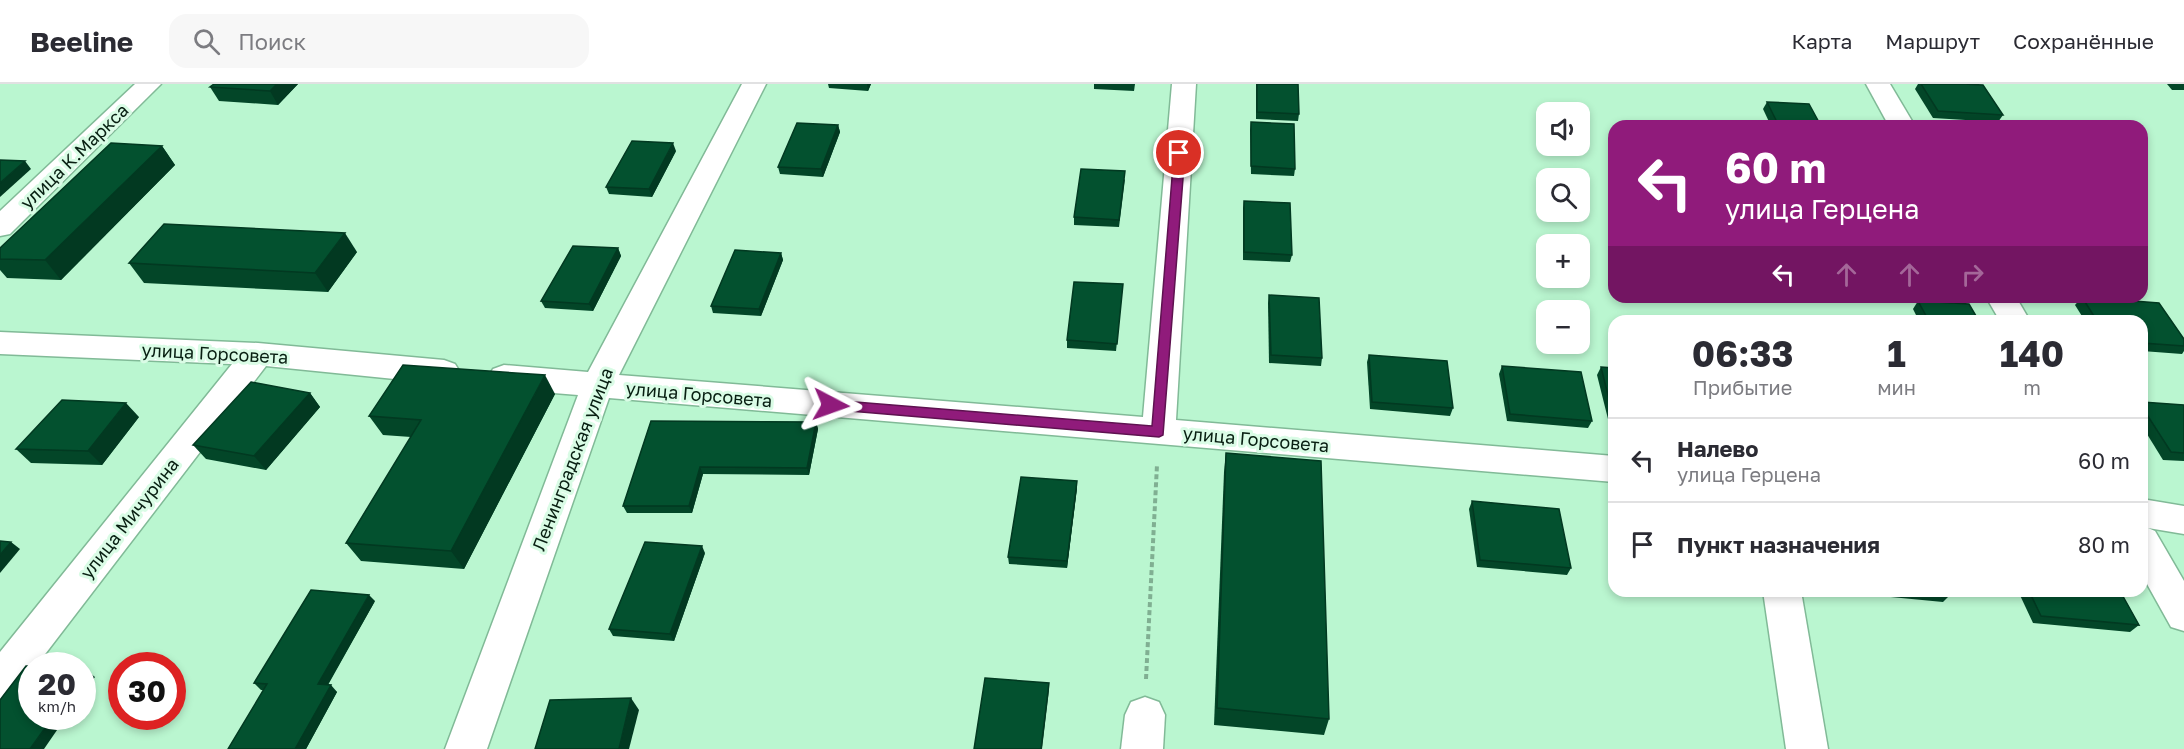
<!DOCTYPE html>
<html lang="ru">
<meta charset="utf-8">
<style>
body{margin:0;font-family:"Golos Text",sans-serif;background:#f7f7f7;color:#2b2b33;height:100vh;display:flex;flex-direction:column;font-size:22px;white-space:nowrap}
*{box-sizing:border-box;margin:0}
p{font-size:20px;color:#7c7c81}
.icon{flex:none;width:33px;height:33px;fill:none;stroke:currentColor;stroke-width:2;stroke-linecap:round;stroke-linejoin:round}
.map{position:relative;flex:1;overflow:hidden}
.panel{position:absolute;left:1608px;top:231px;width:540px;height:282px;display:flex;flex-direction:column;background:#fff;border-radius:18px;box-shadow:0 3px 9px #0003}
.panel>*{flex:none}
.banner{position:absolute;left:1608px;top:36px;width:540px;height:183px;border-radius:18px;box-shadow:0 3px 9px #0003;background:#901b7b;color:#fff;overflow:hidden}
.fabs{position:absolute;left:1536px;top:18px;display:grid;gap:12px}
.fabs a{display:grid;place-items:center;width:54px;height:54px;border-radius:12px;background:#fff;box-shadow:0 3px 9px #0003;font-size:30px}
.speed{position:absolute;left:18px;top:568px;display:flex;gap:12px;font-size:30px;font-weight:700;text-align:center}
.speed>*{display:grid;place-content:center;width:78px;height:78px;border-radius:50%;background:#fff;box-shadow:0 3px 9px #0003;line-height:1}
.speed small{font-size:15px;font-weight:400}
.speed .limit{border:9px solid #d22;background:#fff;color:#111}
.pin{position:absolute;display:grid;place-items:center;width:51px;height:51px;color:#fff;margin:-26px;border:3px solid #fff;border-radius:50%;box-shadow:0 2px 6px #0007}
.me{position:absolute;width:66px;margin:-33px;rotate:94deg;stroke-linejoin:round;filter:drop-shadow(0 0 4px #0008)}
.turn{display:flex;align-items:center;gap:21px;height:126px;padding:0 18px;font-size:27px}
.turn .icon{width:78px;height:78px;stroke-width:2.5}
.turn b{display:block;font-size:42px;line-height:51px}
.lanes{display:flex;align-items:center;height:57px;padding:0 18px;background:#0003;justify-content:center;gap:30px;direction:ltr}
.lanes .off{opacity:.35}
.eta{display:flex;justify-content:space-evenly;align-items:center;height:102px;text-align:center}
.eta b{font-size:36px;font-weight:700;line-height:42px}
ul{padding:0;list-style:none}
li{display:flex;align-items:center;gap:18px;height:84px;padding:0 18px;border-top:2px solid #e1e1e2}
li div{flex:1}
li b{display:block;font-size:22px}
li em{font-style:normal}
header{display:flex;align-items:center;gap:36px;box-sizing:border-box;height:84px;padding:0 30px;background:#fff;border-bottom:2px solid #e1e1e2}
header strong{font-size:28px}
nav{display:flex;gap:33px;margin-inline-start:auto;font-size:21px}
.search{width:420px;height:54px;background:#f7f7f7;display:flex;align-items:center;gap:15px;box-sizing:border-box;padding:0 21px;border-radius:18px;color:#7c7c81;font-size:22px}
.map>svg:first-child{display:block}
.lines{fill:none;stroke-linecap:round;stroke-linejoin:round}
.minor-casing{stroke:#81ba97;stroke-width:3}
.path{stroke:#80af92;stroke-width:4;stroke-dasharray:5 3;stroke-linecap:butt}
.minor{fill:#fff;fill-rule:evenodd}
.wall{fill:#034628}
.shaded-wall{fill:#023921}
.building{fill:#03512f;stroke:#023921;stroke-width:1.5}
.route{fill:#901b7b;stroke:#5e1250;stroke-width:1.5}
.labels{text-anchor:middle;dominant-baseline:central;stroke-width:6;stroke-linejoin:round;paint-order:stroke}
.street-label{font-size:18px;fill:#081f12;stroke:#dafce6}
</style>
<header>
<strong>Beeline</strong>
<div class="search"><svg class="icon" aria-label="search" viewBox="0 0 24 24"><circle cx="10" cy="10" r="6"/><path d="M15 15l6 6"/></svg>Поиск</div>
<nav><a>Карта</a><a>Маршрут</a><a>Сохранённые</a></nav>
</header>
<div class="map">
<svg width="2184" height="665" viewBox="0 0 2184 665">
<rect width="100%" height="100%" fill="#baf6d0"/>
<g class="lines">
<defs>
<g id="minor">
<polygon points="135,0 161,0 10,150 0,152 0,127"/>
<polygon points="742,0 766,0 619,291 1143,333 1172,0 1196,0 1176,336 1614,372 1614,398 609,314 487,665 445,665 578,311 504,305 493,301 488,293 493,285 504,281 588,288"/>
<polygon points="1866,0 1890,0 1915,42 1889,42"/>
<polygon points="1986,213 2016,213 2030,237 2000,237"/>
<path d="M0 248 258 259 444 276 455 280 460 288 455 296 444 300 266 282 36 582H32C32 598 13 611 0 616V568L232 280 0 270Z"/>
<polygon points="2142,415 2184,422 2184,450 2148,444 2155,447 2184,497 2184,547 2171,543 2142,491"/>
<polygon points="1763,507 1801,507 1828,665 1786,665"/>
<polygon points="1145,613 1159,618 1165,631 1163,665 1121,665 1125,631 1131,618"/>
</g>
</defs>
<use href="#minor" class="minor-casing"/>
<polyline class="path" points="1146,595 1157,381"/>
<use href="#minor" class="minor"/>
</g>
<g class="wall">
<polygon points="298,0 278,21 219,17 210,3"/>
<polygon points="828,0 871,0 868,7 829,4"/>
<polygon points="1094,0 1135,0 1134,7 1094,5"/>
<polygon points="1256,0 1298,0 1299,30 1298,37 1256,35"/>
<polygon points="1918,0 1963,0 2003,31 1998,38 1933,34 1915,5"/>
<polygon points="2167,0 2184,0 2184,6 2172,6"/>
<polygon points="1767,18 1821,42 1771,42 1763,25"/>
<polygon points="1251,38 1295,85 1294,92 1251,90 1250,46"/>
<polygon points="838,41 840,48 823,93 780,90 778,83"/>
<polygon points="162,62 175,81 61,196 7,194 0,186 0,164"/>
<polygon points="676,67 652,113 609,110 606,103"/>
<polygon points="1125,95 1119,143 1074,141 1074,133"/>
<polygon points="1244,117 1292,171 1290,178 1243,176 1243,124"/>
<polygon points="618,164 621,172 593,227 545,224 541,217"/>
<polygon points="357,168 328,208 144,199 129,179"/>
<polygon points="781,169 783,176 761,232 713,229 711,222"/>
<polygon points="1123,200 1116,267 1067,264 1067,256"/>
<polygon points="1269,211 1322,274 1321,282 1269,279 1268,219"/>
<polygon points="2082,213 2159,219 2184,255 2184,267 2182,270 2142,267 2142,237 2085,237 2075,221"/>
<polygon points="1918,217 1979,237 1919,237 1913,225"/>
<polygon points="1369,271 1453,324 1450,332 1370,325 1367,278"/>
<polygon points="1502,282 1592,337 1588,344 1507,337 1499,290"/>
<polygon points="1601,283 1614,284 1614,339 1609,339 1597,291"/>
<polygon points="310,309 320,323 266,386 206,375 193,361"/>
<polygon points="555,310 464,485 361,477 346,459 411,353 383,351 369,332"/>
<polygon points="2142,318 2184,321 2184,377 2163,376 2142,342"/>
<polygon points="139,333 102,381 31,379 16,365"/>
<polygon points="651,337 816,338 818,345 809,391 703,390 692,429 627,429 623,422"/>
<polygon points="1226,369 1329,635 1324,651 1214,641 1224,388"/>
<polygon points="1077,404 1067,484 1009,480 1008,473"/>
<polygon points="1472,417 1571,484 1567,491 1477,483 1469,425"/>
<polygon points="705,469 674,557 613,552 609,545"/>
<polygon points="1848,507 1948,507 1950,511 1943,518 1849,509"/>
<polygon points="2018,507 2120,507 2139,541 2130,548 2033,539"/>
<polygon points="375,517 328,601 337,608 306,665 228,665 264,606 261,606 254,599"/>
</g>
<g class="shaded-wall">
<polygon points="277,0 298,0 278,21 270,7"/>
<polygon points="867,0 871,0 868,7"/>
<polygon points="838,41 840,48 823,93 821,85"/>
<polygon points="673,59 676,67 652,113 649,105"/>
<polygon points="162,62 175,81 61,196 45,176"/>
<polygon points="25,77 31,85 0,113 0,99"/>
<polygon points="345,149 357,168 328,208 315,189"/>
<polygon points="618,164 621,172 593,227 589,220"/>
<polygon points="781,169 783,176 761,232 759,225"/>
<polygon points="545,291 555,310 464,485 451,467"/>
<polygon points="310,309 320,323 266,386 254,372"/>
<polygon points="126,319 139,333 102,381 88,367"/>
<polygon points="816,338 818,345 809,391 807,384"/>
<polygon points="700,383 703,390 692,429 689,422"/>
<polygon points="1077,397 1077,404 1067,484 1067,477"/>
<polygon points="11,458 20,465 0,489 0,471"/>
<polygon points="702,462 705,469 674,557 670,550"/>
<polygon points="369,511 375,517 324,607 318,600"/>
<polygon points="86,586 95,593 82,610 82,591"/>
<polygon points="1049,599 1049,606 1042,665 1041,665"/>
<polygon points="331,601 337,608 306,665 295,665"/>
<polygon points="631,614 639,626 629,665 619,665"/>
<polygon points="53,633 66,633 44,665 30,665"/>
</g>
<g class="building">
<polygon points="214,0 277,0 270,7 210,3"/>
<polygon points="1257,0 1298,0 1299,30 1257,28"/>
<polygon points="1921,0 1963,0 1983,1 2003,31 1938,27"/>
<polygon points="1767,18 1809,20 1821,42 1779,42"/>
<polygon points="1251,38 1294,40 1295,85 1251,82"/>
<polygon points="797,39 838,41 821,85 778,83"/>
<polygon points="632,57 673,59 649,105 606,103"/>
<polygon points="111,59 162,62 45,176 0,175 0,164"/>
<polygon points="0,76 25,77 0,99"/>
<polygon points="1081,85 1125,87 1119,136 1074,133"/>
<polygon points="1244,117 1290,119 1292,171 1244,168"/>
<polygon points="164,140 345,149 315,189 129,179"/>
<polygon points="573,162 618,164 589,220 541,217"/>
<polygon points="735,166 781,169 759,225 711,222"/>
<polygon points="1074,198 1123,200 1117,260 1067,256"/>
<polygon points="1269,211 1319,214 1322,274 1271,271"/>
<polygon points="2082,213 2159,219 2184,255 2184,262 2142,259 2142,237 2097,237"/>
<polygon points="1918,217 1969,220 1979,237 1929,237"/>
<polygon points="1369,271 1447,277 1453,324 1372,318"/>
<polygon points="403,281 545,291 451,467 346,459 421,336 369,332"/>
<polygon points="1502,282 1581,288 1592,337 1510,330"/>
<polygon points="1601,283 1614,284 1614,331 1613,331"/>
<polygon points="251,298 310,309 254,372 193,361"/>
<polygon points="62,316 126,319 88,367 16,365"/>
<polygon points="2142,318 2184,321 2184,369 2171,368 2142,323"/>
<polygon points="651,337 816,338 807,384 700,383 689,422 623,422"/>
<polygon points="1226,369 1321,377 1329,635 1217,624"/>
<polygon points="1021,393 1077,397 1067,477 1008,473"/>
<polygon points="1472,417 1559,425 1571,484 1480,476"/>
<polygon points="0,457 11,458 0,471"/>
<polygon points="645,458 702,462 670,550 609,545"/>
<polygon points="311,506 369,511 318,600 331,601 295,665 228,665 267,600 254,599"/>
<polygon points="1909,507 1948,507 1950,511"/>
<polygon points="2029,507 2120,507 2139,541 2041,532"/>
<polygon points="26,582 32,582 32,633 53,633 30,665 0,665 0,616"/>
<polygon points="985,594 1049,599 1041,665 974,665"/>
<polygon points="631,614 619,665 535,665 550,616"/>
</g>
<polygon class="route" points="1179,66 1185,69 1163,351 1159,353 826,325 824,321 826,317 831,316 1152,342 1174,69"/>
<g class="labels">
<g class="street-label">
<text transform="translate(74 72) rotate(-44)">улица К.Маркса</text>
<text transform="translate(215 269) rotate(3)">улица Горсовета</text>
<text transform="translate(699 310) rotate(5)">улица Горсовета</text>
<text transform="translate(1256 355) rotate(5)">улица Горсовета</text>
<text transform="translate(572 375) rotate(-69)">Ленинградская улица</text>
<text transform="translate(129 434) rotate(-52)">улица Мичурина</text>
</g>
</g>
</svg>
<div class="fabs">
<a><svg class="icon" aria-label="sound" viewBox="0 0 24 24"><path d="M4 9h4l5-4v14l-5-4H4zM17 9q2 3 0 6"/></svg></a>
<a><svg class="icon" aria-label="search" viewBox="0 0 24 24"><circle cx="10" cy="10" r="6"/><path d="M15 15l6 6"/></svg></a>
<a>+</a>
<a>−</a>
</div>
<div class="speed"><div>20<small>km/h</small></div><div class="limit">30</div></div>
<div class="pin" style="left:1179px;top:69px;background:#d93025"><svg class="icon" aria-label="arrive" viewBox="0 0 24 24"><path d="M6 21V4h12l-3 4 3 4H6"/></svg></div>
<svg class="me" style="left:831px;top:321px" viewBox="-20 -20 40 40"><path d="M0-17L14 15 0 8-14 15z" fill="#901b7b" stroke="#fff" stroke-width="4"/></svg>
<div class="banner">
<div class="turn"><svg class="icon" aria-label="left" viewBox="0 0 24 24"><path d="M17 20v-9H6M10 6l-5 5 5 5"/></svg><div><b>60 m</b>улица Герцена</div></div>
<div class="lanes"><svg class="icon" aria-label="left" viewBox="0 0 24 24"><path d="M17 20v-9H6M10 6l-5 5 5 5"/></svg><svg class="icon off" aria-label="ahead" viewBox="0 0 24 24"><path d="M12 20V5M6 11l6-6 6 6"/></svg><svg class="icon off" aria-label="ahead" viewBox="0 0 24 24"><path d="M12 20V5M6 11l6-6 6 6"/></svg><svg class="icon off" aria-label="right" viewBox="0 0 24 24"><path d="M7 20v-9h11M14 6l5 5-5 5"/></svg></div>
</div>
<section class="panel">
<div class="eta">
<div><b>06:33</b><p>Прибытие</p></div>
<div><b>1</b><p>мин</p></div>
<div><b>140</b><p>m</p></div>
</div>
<ul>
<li><svg class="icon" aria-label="left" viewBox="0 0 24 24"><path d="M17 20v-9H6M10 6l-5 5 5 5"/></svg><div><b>Налево</b><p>улица Герцена</p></div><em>60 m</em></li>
<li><svg class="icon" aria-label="arrive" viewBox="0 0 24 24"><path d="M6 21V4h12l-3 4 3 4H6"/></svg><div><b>Пункт назначения</b></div><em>80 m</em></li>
</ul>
</section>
</div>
